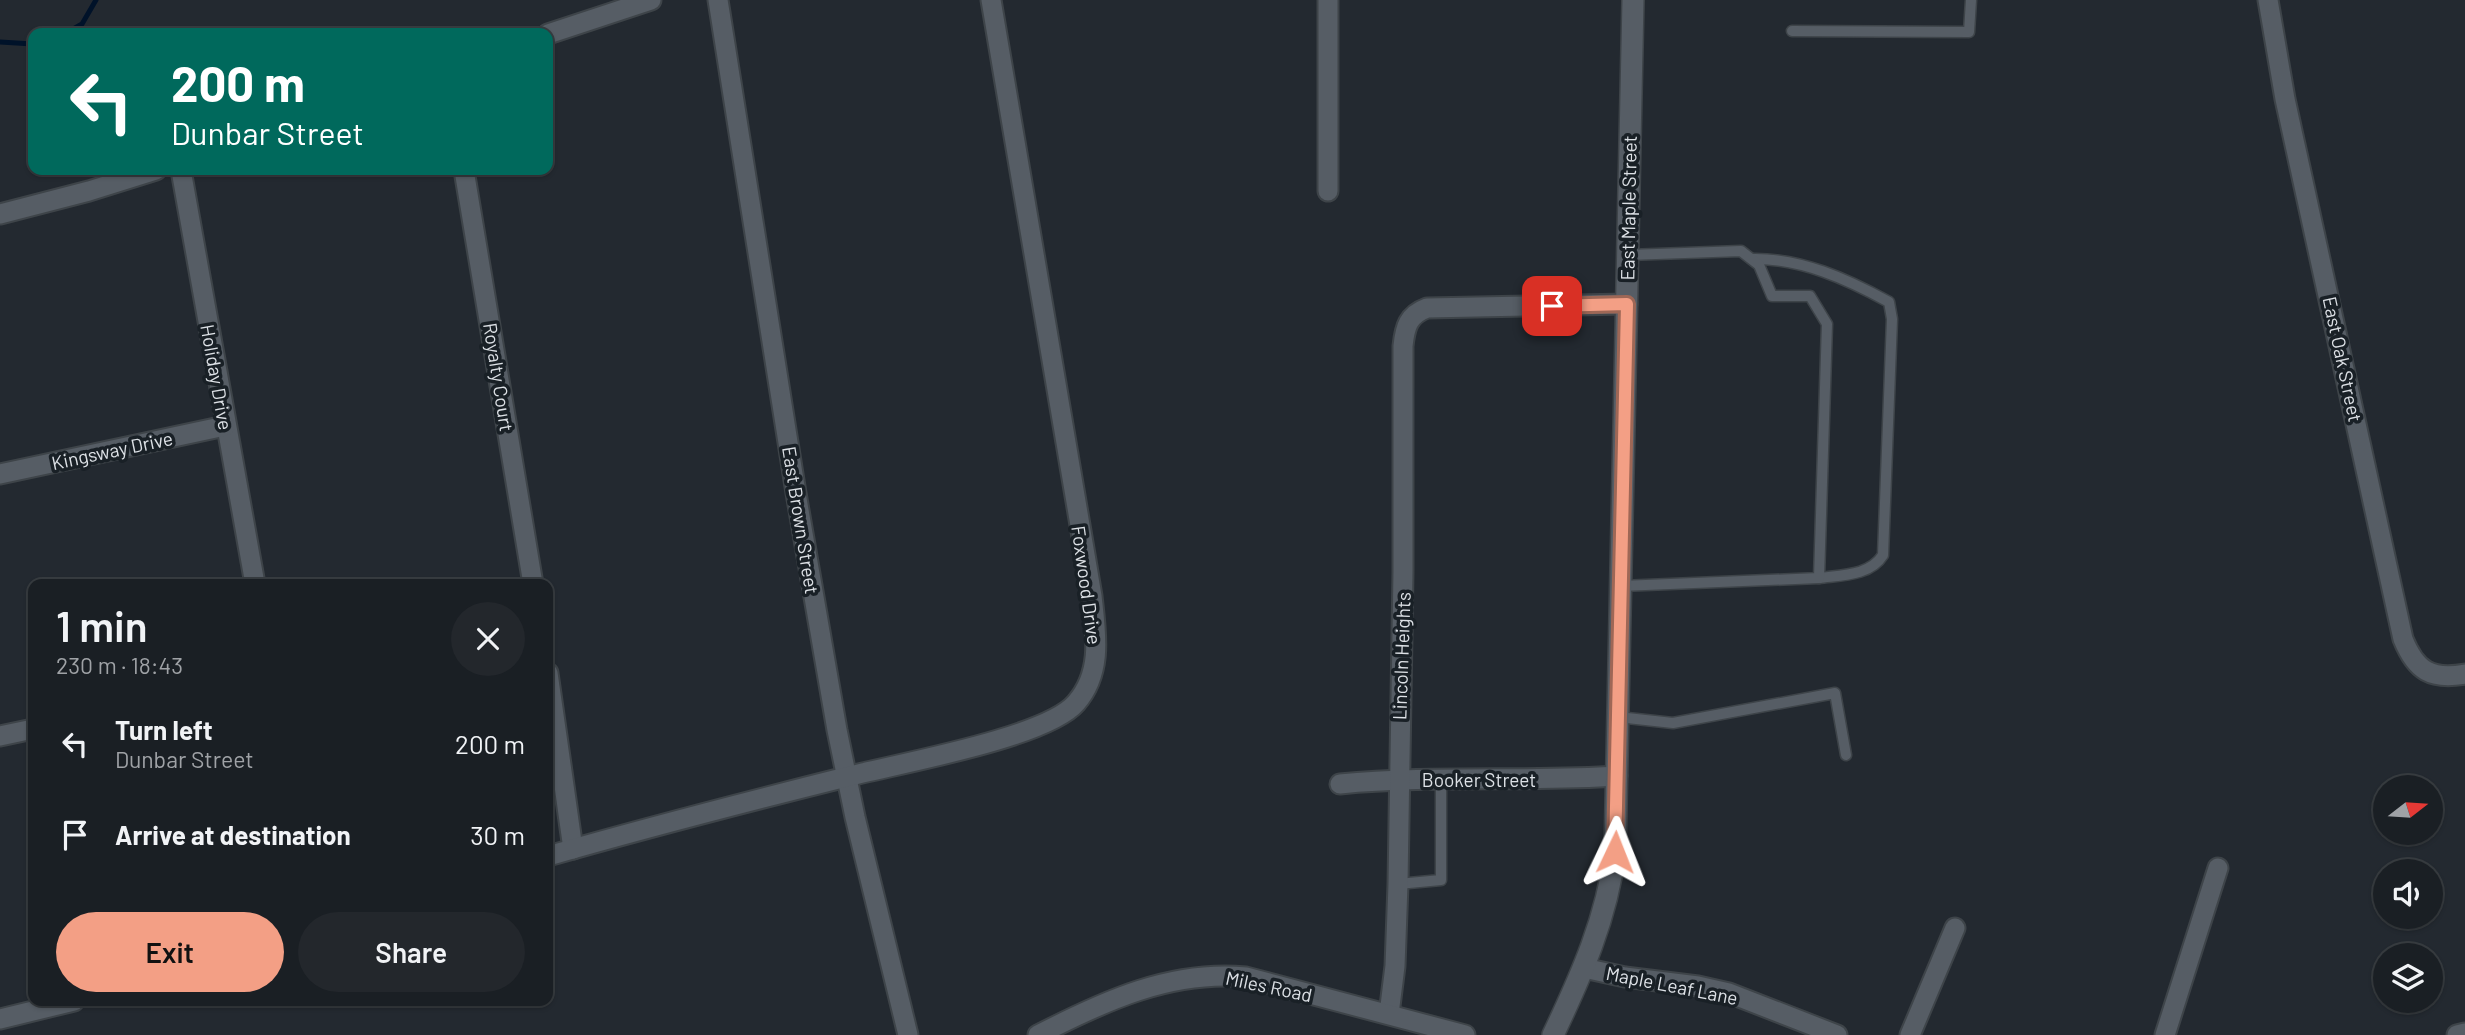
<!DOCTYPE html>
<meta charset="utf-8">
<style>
body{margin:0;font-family:Barlow,sans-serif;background:#23272c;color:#f1f3f6;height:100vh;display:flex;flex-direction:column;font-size:26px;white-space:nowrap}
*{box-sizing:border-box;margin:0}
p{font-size:23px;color:#9fa2a6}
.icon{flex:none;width:38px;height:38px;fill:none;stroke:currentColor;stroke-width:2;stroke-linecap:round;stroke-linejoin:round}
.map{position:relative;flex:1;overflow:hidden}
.details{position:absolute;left:28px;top:579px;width:525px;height:427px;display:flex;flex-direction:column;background:#1a1f24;border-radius:14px;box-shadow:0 2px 5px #0004,0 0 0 2px #383d41}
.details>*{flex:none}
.banner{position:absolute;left:28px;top:28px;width:525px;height:147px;border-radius:14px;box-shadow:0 2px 5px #0004,0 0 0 2px #383d41;background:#00695c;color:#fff;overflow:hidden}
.needle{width:46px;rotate:73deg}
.tools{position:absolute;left:2373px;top:775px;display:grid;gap:14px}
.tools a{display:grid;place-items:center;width:70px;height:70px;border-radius:50%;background:#1a1f24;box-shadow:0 2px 5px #0004,0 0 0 2px #383d41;font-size:35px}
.pin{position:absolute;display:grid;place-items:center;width:60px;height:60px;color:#fff;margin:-30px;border-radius:14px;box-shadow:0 4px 10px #0006}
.me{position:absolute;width:77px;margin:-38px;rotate:2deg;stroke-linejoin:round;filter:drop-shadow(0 0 5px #0008)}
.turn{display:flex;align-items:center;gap:24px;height:147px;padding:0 28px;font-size:32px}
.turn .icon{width:91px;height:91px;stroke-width:2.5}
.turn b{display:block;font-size:49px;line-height:60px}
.round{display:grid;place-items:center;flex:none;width:74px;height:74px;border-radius:37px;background:#23272c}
.headline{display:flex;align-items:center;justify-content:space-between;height:119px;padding:0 28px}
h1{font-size:42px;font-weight:600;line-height:52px}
.action{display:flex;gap:14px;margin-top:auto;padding:14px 28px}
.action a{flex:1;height:80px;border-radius:42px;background:#f39f85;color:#111;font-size:28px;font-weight:600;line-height:80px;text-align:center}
.action a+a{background:#23272c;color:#f1f3f6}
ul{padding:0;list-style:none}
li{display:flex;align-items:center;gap:21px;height:91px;padding:0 28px}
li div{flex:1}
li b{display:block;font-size:26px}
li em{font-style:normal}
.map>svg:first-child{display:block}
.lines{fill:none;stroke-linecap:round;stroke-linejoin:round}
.stream{stroke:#001229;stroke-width:5}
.service-casing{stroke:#3e4449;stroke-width:13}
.minor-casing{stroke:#3e4449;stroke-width:23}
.secondary-casing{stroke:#3e4449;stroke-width:24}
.service{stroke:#565d65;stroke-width:10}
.minor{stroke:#565d65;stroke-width:19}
.secondary{stroke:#565d65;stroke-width:21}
.route-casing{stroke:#9e6756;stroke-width:18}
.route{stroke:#f39f85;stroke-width:12}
.labels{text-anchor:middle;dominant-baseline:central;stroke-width:7;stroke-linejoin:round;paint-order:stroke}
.street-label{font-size:19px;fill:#dde1e6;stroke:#192026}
</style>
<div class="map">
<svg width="2465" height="1035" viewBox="0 0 2465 1035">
<rect width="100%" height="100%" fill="#232930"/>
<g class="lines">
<g class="stream">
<polyline points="66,33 82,24 96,0"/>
<polyline points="0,42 33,44"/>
</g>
<defs>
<g id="service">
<polyline points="1792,31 1969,32 1971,0"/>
<path d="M1752 259C1801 258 1847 279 1889 302L1892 319 1883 555C1870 576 1841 575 1819 578"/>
<polyline points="1621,586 1819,578 1827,324 1810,296 1772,296 1759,265 1741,251 1628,255"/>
<polyline points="1618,717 1673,723 1835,693 1846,755"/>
<polyline points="1398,884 1441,880 1441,779"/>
</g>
<g id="minor">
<polyline points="718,0 796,493 837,730 855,817 908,1035"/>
<polyline points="1328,0 1328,191"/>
<path d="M2268 0 2285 99 2403 639C2416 671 2431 680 2465 674"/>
<polyline points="548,34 651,0"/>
<polyline points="181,170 255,584"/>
<polyline points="464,170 533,584"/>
<polyline points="0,214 89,191 156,170"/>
<polyline points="0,474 225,426"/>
<polyline points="548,673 573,849"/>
<polyline points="0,736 33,729"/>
<path d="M1340 784C1432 775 1525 782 1617 776"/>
<path d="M548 856C646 828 746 802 846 777 896 764 1046 738 1076 703 1103 672 1096 633 1092 596L991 0"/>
<polyline points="1584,968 1625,977 1698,986 1729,993 1837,1035"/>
<path d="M1389 1014 1395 966 1398 884 1403 572V346C1405 327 1408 315 1427 308L1627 304"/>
<polyline points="0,1019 74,1001"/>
<path d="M1038 1035C1104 1001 1171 970 1246 977L1465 1035"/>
<polyline points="1910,1035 1955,928"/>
<polyline points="2165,1035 2218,868"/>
<polyline points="2457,1035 2465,1033"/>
</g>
<path id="secondary" d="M1553 1035C1581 976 1607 918 1615 852L1633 0"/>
</defs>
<use href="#service" class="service-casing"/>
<use href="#minor" class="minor-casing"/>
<use href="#secondary" class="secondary-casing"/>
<use href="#service" class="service"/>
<use href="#minor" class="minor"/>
<use href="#secondary" class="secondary"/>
</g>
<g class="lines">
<defs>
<polyline id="route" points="1552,306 1627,304 1615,852"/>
</defs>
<use href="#route" class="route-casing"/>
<use href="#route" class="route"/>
</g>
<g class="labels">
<g class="street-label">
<text transform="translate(1628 208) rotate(-89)">East Maple Street</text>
<text transform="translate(2343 359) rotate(78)">East Oak Street</text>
<text transform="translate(217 377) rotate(80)">Holiday Drive</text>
<text transform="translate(499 377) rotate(81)">Royalty Court</text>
<text transform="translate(112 450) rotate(-12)">Kingsway Drive</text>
<text transform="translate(801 520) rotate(81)">East Brown Street</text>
<text transform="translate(1087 585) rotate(82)">Foxwood Drive</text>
<text transform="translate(1401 656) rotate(-88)">Lincoln Heights</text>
<text x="1479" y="779">Booker Street</text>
<text transform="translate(1672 985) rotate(11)">Maple Leaf Lane</text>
<text transform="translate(1269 986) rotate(12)">Miles Road</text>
</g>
</g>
</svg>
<div class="tools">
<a><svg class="needle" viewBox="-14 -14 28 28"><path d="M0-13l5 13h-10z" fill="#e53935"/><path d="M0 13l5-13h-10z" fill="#9fa2a6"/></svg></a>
<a><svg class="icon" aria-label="sound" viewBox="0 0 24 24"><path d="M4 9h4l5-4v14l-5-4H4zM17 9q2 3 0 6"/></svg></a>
<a><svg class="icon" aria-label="layers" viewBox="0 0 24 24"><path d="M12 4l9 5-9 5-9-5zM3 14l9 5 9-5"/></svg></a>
</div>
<div class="pin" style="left:1552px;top:306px;background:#d93025"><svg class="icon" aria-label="arrive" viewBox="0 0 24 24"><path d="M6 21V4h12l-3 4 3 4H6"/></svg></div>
<svg class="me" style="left:1615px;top:852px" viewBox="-20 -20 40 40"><path d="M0-17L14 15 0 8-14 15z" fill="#f39f85" stroke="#fff" stroke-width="4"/></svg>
<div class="banner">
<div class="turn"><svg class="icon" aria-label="left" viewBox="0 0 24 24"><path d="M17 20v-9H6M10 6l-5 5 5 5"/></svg><div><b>200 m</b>Dunbar Street</div></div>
</div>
<section class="details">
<div class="headline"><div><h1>1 min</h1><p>230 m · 18:43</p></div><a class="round"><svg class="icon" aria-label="close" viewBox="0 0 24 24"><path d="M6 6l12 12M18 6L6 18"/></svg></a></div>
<ul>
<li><svg class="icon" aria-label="left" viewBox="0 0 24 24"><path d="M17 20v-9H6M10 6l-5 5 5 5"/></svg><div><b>Turn left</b><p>Dunbar Street</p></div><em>200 m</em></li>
<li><svg class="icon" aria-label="arrive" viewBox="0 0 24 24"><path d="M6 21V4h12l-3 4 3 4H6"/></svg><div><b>Arrive at destination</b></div><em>30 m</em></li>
</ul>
<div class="action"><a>Exit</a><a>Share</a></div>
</section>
</div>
